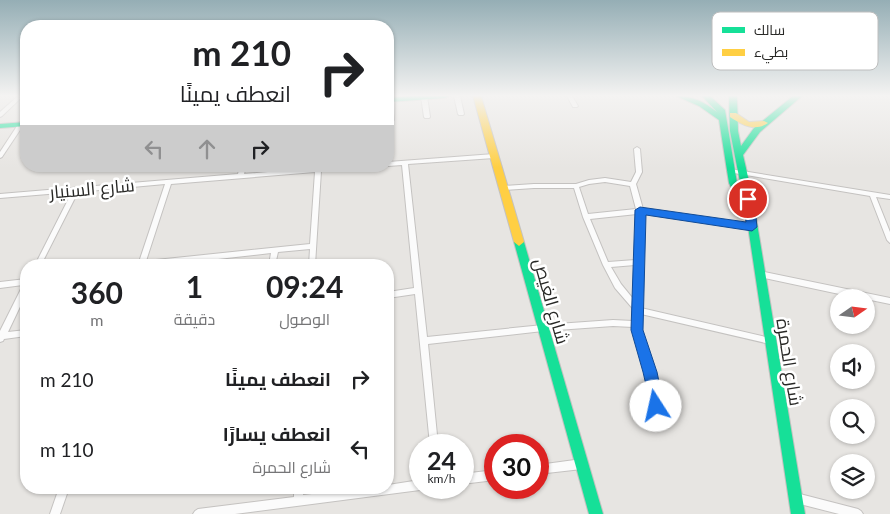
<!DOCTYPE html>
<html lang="ar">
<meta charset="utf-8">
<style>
body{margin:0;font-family:Lato,Cairo,sans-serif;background:#f2f2f2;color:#202124;direction:rtl;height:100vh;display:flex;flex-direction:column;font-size:19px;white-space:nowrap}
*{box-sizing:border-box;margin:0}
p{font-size:16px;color:#757577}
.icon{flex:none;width:28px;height:28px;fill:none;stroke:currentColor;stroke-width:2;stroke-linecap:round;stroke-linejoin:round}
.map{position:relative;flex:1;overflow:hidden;direction:ltr}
.details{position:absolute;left:20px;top:259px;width:374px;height:235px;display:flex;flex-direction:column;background:#fff;border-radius:20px;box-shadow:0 1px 4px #0004;direction:rtl}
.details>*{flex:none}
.hud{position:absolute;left:20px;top:20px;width:374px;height:152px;border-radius:20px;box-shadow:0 1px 4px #0004;direction:rtl;background:#fff;color:#202124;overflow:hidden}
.needle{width:32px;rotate:76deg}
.fabs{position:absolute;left:830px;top:289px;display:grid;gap:10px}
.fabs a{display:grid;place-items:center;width:45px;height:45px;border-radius:50%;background:#fff;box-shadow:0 1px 4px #0004;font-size:25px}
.speed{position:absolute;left:409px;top:434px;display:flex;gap:10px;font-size:25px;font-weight:700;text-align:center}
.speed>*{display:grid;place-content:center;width:65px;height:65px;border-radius:50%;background:#fff;box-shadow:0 1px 4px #0004;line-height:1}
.speed small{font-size:12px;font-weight:400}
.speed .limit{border:8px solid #d22;background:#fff;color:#111}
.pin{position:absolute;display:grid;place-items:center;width:42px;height:42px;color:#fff;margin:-21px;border:2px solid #fff;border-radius:50%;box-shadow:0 1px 5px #0007}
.me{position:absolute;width:55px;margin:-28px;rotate:350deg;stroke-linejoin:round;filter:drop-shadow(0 0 4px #0008)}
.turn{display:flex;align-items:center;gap:18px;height:105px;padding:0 20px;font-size:22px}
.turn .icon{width:65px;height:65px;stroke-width:2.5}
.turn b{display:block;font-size:35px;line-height:42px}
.lanes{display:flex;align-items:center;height:48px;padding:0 20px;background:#0003;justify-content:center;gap:25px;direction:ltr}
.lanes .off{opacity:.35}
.eta{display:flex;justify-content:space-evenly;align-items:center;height:85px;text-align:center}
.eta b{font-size:30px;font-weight:700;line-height:35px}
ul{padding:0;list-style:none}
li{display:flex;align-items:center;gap:15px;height:70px;padding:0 20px}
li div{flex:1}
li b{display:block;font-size:19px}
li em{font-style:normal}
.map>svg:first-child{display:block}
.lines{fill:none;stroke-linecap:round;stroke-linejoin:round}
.street-casing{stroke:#c4c2c0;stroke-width:2}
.fast-casing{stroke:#c4c2c0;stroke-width:2}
.slow-casing{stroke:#c4c2c0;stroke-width:2}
.street{fill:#fbfbfb;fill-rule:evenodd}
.fast{fill:#16e098;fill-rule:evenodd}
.slow{fill:#ffcf43;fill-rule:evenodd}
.route{fill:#1a73e8;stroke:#114b97}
.labels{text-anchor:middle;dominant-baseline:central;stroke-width:5;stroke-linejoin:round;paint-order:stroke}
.street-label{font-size:18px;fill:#282826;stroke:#fff}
.key{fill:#fff;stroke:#bebebe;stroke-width:1}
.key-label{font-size:14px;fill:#282826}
</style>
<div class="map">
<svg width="890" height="514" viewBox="0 0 890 514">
<rect width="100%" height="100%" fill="#e7e5e2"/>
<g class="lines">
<defs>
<g id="street">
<polygon points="18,96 23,96 2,116 0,117 0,112"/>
<polygon points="421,96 427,96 430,117 429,118 425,118 424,117"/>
<polygon points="454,96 460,96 464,114 463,115 459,115 458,114"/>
<polygon points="567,96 572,96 578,106 577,107 573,107"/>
<polygon points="392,98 395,100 394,120 391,122 388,120 389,100"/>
<polygon points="21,122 24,124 2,157 0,158 0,152 19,123"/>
<path d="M637 147 640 149 642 172 636 184 643 209 752 225 755 227 752 229 643 214 641 308 770 338 773 339 774 341 773 343 770 344 641 314V330L654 372 660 406 659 409 656 410 653 409 652 406 646 372 633 327 613 326 543 331 428 344 438 445H430L415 294 388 298V292L414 288 402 165 388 166V162L494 154 497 156 494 158 408 164 427 337 543 325 613 320 633 321 634 310 615 288 603 265 583 217 574 188H534L504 190 501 188 504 186 534 184H576L589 180 605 178 631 182 636 172 634 149ZM605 182 630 186 636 209 588 214 579 187 589 184ZM637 214 635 260 608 262 590 219ZM635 265 634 300 621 284 611 267Z"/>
<path d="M240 166H246L244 174 336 166H366L363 168 321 171 315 265H309L310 249 278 252 275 265H269L271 253 218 259 211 265H203L207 260 158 265H138L165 184 78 192 41 265H35L72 192 0 198V194L238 174ZM315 172 310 244 146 261 171 184Z"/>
<polygon points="730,169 890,195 890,199 876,197 890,232 890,243 887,240 870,196 728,172 727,171 728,170"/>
<polygon points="760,271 890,298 890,304 866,299 866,298 858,298 760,277 758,276 756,274 758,272"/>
<polygon points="26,279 26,294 8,332 26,330 26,336 4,339 3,341 0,342 0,331 23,285 0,288 0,282"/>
<polygon points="582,459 585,461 587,464 585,467 582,469 538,474 538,465"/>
<polygon points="495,470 495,480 462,484 462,474"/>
<polygon points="420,480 420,488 424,488 420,490 235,514 193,514 195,511 198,509 294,497 294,488 304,488 303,495 365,488 388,488 388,485"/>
<polygon points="59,488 69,488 60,514 50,514"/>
<polygon points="796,493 858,509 861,511 863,514 839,514 796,503 793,501 791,498 793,495"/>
</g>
<g id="fast">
<polygon points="412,96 449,96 445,98 388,102 388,98"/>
<path d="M676 96C693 96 704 102 717 112L702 96H710L725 110 737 183 742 192 730 131 729 96H737L738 131 741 146 754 128 793 96H802L760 132 743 155 753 199 805 514H791L746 213 742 210 729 183 719 120 699 106Z"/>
<polygon points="26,122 26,126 0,128 0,124"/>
<polygon points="519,238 524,242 603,514 589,514 514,242"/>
</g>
<g id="slow">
<polygon points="473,96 481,96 524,242 519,246 514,242"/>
<path d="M730 113H736L749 122 764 121 768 123C755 132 742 125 730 117Z"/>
</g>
</defs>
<use href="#street" class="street-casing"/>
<use href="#fast" class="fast-casing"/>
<use href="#slow" class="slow-casing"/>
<use href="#street" class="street"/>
<use href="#fast" class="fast"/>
<use href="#slow" class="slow"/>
</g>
<linearGradient id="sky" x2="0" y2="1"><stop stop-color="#95aeb5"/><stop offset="0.57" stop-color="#f4f3f2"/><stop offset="1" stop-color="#f4f3f2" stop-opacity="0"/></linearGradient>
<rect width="890" height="168" fill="url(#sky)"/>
<polygon class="route" points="748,195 754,199 757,227 752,231 646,215 643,330 657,372 664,406 661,411 656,413 652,411 643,372 631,330 635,210 640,207 746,222 743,199"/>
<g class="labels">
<g class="street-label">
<text transform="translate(92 188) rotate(-5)">شارع السنيار</text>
<text transform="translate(552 301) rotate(74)">شارع الغيص</text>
<text transform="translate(790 362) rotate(81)">شارع الحمرة</text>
</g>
</g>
<rect x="712" y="12" width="166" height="58" rx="8" class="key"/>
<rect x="722" y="27" width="23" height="6" fill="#16e098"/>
<rect x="722" y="49" width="23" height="7" fill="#ffcf43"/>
<g class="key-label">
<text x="754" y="35">سالك</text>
<text x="754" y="57">بطيء</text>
</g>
</svg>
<div class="fabs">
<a><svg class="needle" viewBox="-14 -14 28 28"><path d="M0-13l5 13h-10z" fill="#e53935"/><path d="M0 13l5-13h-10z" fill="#757577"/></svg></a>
<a><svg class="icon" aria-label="sound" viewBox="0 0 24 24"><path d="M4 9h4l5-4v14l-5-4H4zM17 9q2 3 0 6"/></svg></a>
<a><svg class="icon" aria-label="search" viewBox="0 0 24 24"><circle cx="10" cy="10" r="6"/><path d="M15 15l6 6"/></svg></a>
<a><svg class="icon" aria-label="layers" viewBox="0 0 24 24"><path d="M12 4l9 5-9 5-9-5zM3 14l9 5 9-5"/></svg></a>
</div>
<div class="speed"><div>24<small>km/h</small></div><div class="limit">30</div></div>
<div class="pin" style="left:748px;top:199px;background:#d93025"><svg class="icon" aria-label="arrive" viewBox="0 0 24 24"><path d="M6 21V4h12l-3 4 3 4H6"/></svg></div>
<svg class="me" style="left:656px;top:406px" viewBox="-20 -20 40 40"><circle r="19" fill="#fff"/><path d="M0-13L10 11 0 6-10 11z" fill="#1a73e8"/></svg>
<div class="hud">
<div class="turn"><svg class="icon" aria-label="right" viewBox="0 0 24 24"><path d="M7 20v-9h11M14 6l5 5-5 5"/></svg><div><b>210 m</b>انعطف يمينًا</div></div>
<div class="lanes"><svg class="icon off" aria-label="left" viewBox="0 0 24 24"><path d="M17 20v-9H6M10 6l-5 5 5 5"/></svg><svg class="icon off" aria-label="ahead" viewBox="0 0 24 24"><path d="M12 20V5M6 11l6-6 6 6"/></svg><svg class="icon" aria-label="right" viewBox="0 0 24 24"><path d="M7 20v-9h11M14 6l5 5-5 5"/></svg></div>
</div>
<section class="details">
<div class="eta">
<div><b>09:24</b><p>الوصول</p></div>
<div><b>1</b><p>دقيقة</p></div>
<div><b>360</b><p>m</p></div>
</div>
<ul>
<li><svg class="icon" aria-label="right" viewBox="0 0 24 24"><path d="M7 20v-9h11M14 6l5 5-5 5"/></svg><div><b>انعطف يمينًا</b></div><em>210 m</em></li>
<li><svg class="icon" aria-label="left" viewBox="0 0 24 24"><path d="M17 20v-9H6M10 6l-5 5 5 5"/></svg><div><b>انعطف يسارًا</b><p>شارع الحمرة</p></div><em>110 m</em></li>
</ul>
</section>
</div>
